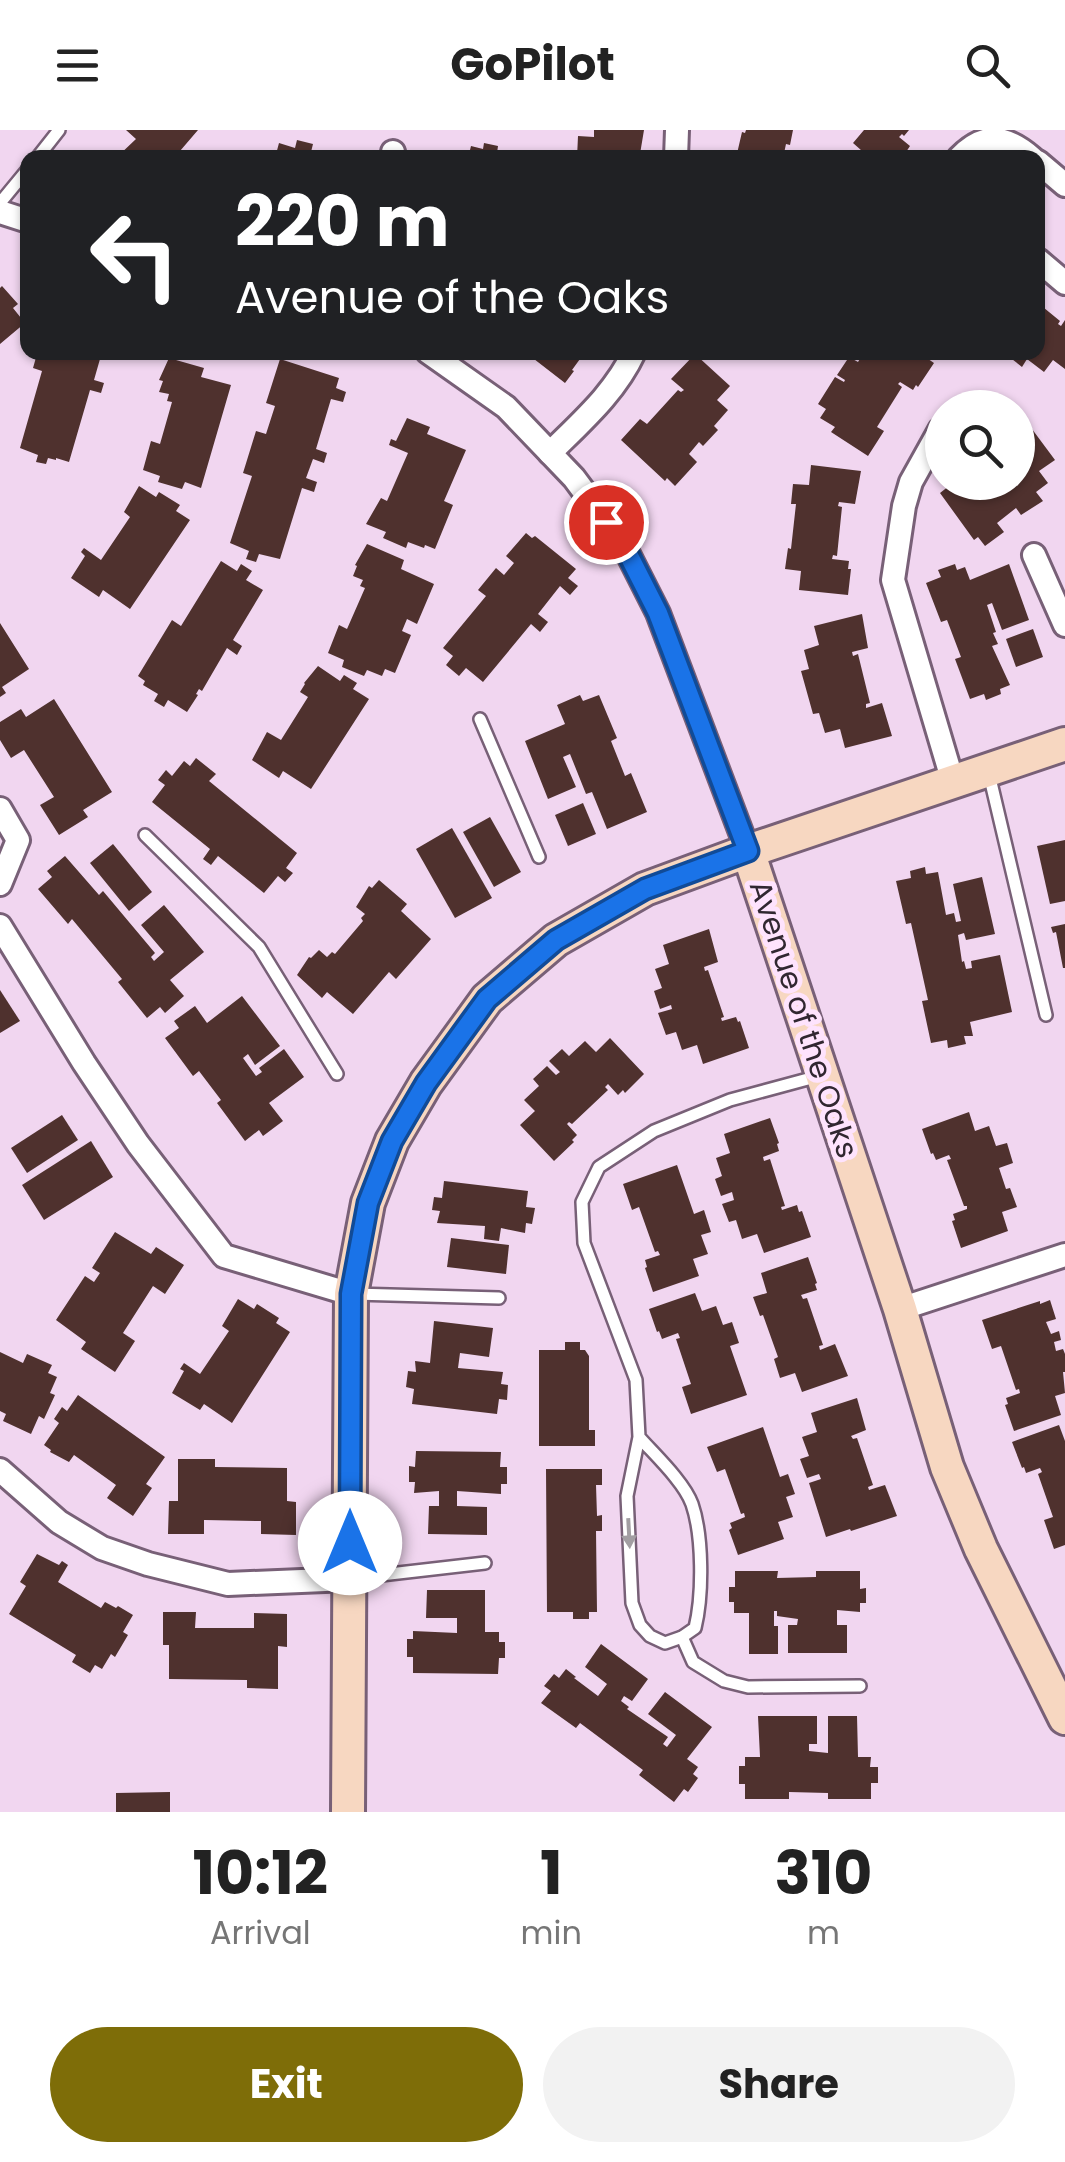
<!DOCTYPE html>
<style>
body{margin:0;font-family:Poppins,sans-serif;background:#f2f2f2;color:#222;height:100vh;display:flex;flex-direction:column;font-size:38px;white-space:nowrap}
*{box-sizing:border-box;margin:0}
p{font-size:32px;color:#767676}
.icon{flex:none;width:55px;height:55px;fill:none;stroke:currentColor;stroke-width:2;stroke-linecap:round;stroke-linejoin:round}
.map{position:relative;height:1682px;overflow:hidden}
.details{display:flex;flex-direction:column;background:#fff;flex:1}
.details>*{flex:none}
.banner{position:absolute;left:20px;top:20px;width:1025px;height:210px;border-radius:20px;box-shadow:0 2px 8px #0004;background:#202124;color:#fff;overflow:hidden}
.buttons{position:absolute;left:925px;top:260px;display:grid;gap:20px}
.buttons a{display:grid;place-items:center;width:110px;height:110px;border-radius:50%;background:#fff;box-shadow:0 2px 8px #0004;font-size:50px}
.pin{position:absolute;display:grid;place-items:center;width:85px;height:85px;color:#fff;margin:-42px;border:5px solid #fff;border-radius:50%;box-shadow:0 2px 10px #0007}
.me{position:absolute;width:110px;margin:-55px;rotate:0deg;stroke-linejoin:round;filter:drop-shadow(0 0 8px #0008)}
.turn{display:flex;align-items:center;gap:35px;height:210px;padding:0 50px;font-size:45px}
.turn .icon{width:130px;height:130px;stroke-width:2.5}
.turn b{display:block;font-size:70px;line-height:85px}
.eta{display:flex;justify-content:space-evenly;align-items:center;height:170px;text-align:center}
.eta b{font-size:60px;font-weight:700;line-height:70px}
.cta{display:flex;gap:20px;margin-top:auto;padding:20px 50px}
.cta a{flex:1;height:115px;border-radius:60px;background:#7e6d08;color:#fff;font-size:40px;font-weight:700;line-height:115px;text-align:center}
.cta a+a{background:#f2f2f2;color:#222}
header{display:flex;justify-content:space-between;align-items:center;height:130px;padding:0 50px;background:#fff;font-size:45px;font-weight:700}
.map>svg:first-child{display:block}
.building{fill:#4f312e}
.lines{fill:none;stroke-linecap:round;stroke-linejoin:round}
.lane-casing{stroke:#786077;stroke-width:16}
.street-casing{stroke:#786077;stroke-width:28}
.secondary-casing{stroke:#786077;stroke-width:38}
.lane{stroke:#fff;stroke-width:11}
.street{stroke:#fff;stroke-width:22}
.secondary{stroke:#f7d7c1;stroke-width:32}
.oneway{fill:#a29ea2}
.route-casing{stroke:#114b97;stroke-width:25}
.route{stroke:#1a73e8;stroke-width:18}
.labels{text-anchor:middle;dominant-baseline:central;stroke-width:10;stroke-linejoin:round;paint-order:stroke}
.street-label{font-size:30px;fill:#312731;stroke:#fee3fd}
</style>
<header><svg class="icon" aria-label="menu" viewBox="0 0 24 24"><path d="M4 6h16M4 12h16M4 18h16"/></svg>GoPilot<svg class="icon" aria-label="search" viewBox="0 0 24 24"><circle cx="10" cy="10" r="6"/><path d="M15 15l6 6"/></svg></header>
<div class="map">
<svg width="1065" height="1682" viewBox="0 0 1065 1682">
<rect width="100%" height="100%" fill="#f1d6f0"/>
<g class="building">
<polygon points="126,0 198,0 174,28 116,28 136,9"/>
<polygon points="594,0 644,0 640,24 624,23 624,28 577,28 578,6 594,7"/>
<polygon points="746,0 793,0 790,15 786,14 783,28 736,28 742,2 745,3"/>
<polygon points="864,0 909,0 904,6 902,4 899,7 910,16 906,22 908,24 905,28 870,28 853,13"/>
<polygon points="297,10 313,14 311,22 320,24 319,28 275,28 279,13 295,18"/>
<polygon points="484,13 498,16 497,23 507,28 468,28 471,16 483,19"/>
<polygon points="2,156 18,174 13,178 25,193 0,214 0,158"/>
<polygon points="1038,173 1060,191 1058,194 1061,196 1065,190 1065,239 1053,230 1044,242 1027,229 1022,237 1003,222 1038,222"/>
<polygon points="47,222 102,222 94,250 104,253 101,263 90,260 69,332 56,328 56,330 48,328 46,334 36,332 38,325 20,318 42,241 33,238 37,224 46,227"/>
<polygon points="525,222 585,222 572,240 574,241 565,253"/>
<polygon points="864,222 918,222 934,233 918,257 916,255 913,260 900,252 898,254 902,257 877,297 884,301 868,326 831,302 835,297 820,288 826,279 818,274 835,247 844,252 845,250 837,245 849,227 858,232"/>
<polygon points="695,224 730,256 717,270 728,280 714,296 718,300 703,316 699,312 689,324 697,332 675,356 667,348 665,351 621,310 640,289 647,294 678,260 681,262 684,260 671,249"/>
<polygon points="169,228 204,238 201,247 231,255 201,358 185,352 182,359 158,352 160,346 143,340 151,311 160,314 172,272 167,271 169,264 159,262 163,251 159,250"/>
<polygon points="280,229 339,248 336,258 346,262 343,272 331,269 316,319 327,323 324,333 313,329 306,348 317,352 314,362 302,358 280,429 259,424 256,432 246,429 249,421 230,413 252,346 243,343 256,301 266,304 275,276 266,273"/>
<polygon points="407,288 430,297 427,304 466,320 444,371 453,375 435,419 425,415 424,418 408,412 406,418 383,408 386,402 366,394 381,368 387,371 408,323 389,315 391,309 396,311"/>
<polygon points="1026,291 1055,330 1039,341 1048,353 1036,362 1043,371 1021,385 1016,378 997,393 1004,402 985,416 978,407 974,410 940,363 954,352 967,354 1018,352 1018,297"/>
<polygon points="811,335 861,341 855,374 839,372 838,376 842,377 837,426 833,425 832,429 849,431 848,439 851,439 848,465 799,460 801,441 785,439 788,418 791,419 796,374 791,374 793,354 809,355"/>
<polygon points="139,356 156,367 159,362 180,375 176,381 190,390 130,479 103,460 99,467 71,448 85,426 81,422 84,418 101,430 130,387 124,382"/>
<polygon points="526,403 532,408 535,406 576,439 568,448 578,456 570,465 560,456 538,484 548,492 540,502 531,494 483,552 466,538 459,546 446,535 453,526 443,518 486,466 478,460 496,438 504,445 514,433 506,426"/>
<polygon points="367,414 404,430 401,439 434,454 417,494 407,489 402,501 411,505 395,543 385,539 382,546 367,540 364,546 342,537 344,530 328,523 339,495 347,499 365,458 360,456 363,450 353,446 357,436 355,435"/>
<polygon points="221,431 237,441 241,434 252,441 246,450 263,460 233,510 242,516 237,525 227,518 202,561 199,559 196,564 198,565 187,582 168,570 164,577 154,571 158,564 143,555 145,551 138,546 172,490 181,496"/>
<polygon points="955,434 957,440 965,437 970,450 1009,434 1029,490 1002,500 992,473 987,475 996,502 993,503 998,514 992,516 1010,555 1000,559 1001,564 986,570 984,564 970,569 955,529 961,527 947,490 941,492 926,453 941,447 938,440"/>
<polygon points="862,484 868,518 852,522 853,526 858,524 870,573 866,574 866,578 882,573 892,606 845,618 840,599 825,603 819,583 813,584 801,541 809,539 804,520 819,515 814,496"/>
<polygon points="0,493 29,539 2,557 6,563 0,567"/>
<polygon points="1033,499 1043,527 1016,537 1006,509"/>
<polygon points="318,536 340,551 344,545 357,553 353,559 369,569 311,659 283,641 279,648 252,630 267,602 281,610 308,567 300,562 305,554 304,553"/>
<polygon points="580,565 583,571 599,565 617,608 611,611 625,646 631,643 647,682 607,699 592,662 586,664 570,624 563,627 576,657 548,669 525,611 565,594 557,575"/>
<polygon points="54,569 112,662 83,680 88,687 59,705 40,675 54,667 24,620 11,628 0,610 0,592 21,579 26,587"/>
<polygon points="196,628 216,644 209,651 297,723 286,738 293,743 285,752 278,746 264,763 218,726 211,735 203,729 210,719 152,672 165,655 158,650 166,640 172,646 184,631 190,636"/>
<polygon points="583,673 596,704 568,716 555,685"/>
<polygon points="490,687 521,742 494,757 463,702"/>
<polygon points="452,698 492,768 455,788 416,719"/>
<polygon points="1065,710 1065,771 1050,774 1037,716"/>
<polygon points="113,714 152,762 129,781 90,733"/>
<polygon points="65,726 99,765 103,761 155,823 151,827 154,831 164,822 141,795 164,775 204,822 170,850 184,866 165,883 160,877 147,888 118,852 122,849 72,789 68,794 38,759 52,747 47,741"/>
<polygon points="925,737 926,744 938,742 946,785 954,783 956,792 961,791 953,754 982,747 995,804 966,810 964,803 958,805 962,832 964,831 966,839 972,838 971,831 1000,825 1012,882 970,892 973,906 964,906 966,914 948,918 947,910 931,913 922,871 928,870 911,793 906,794 896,751 911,748 910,741"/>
<polygon points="379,750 407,774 401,781 431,809 396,849 389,842 353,884 327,862 322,868 297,845 309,827 311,828 319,820 327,827 332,822 335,824 363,791 361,788 365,784 356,777 369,756 372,758"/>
<polygon points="1065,794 1065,838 1063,838 1056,802 1053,803 1051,797"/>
<polygon points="709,799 718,832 704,837 705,841 708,840 724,887 721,888 722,891 736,887 738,892 740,891 749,918 703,934 697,915 682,920 676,902 666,905 658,883 672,879 671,875 660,879 654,861 662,858 655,839 669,834 663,815"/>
<polygon points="0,860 20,891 0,903"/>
<polygon points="242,866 280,916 255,935 248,924 243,928 256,946 262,942 259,938 284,919 304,947 269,973 283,991 263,1006 259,1000 245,1011 217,973 221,970 199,941 193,946 165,908 179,898 174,891 195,876 207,893"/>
<polygon points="610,908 644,944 625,963 623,960 618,965 608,954 605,957 608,960 572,994 569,992 567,994 577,1005 572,1010 574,1012 554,1031 520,995 535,981 524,970 539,956 533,949 547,936 556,945 560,942 549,931 562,919 569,926 585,911 596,922"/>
<polygon points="969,982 975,1001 989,996 996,1016 1007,1013 1013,1033 999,1038 1006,1059 1010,1058 1017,1077 1002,1082 1008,1101 961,1118 952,1091 955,1090 953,1084 967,1079 967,1076 964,1076 947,1030 951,1029 949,1025 936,1030 933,1023 931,1024 922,999"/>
<polygon points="62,985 78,1010 27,1043 11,1018"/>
<polygon points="770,988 779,1013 777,1014 779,1021 763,1027 764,1031 770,1029 785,1076 781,1077 782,1080 797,1075 799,1082 802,1081 811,1107 764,1123 757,1104 742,1109 736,1090 729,1092 722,1074 734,1070 732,1062 721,1066 715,1049 722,1046 716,1028 730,1023 724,1004"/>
<polygon points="91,1011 113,1047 44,1090 22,1055"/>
<polygon points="677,1035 694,1084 704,1080 711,1102 701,1105 708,1124 693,1129 699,1146 653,1162 645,1138 647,1137 645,1130 660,1125 658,1121 655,1122 639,1077 632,1080 623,1054"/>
<polygon points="444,1051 528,1061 526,1077 535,1078 532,1094 526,1093 525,1103 501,1098 499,1111 484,1109 485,1096 437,1093 440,1081 432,1080 434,1067 442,1068"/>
<polygon points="115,1102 151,1124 156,1117 184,1135 165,1164 153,1156 123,1203 135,1211 115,1242 81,1219 86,1212 56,1190 85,1146 94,1152 100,1143 92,1138"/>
<polygon points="451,1108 509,1115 506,1144 447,1137"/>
<polygon points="808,1127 817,1153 815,1154 817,1160 801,1165 803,1169 807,1168 823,1215 819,1216 820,1220 835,1214 848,1246 802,1262 795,1243 780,1248 774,1229 778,1227 763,1185 760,1186 753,1167 767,1163 761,1143"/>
<polygon points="695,1163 702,1181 716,1176 723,1195 732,1192 739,1213 730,1216 747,1265 691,1284 682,1257 691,1254 676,1209 680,1208 678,1203 662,1209 659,1201 657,1202 649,1179"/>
<polygon points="238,1169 254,1179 257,1174 279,1188 276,1193 290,1202 232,1293 204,1274 200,1280 172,1263 184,1241 180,1239 184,1233 200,1244 229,1201 222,1196"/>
<polygon points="1050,1170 1056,1189 1046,1192 1051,1204 1059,1201 1061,1210 1054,1212 1056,1221 1063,1219 1065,1224 1065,1242 1063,1242 1065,1263 1055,1266 1061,1285 1014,1301 1005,1275 1008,1274 1006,1268 1020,1263 1019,1259 1016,1260 1001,1216 992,1219 982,1190 1040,1171 1040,1174"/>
<polygon points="434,1191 493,1198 489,1227 460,1223 458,1238 503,1242 501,1254 508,1255 507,1270 499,1269 497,1284 412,1274 414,1259 406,1257 408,1241 416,1242 415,1231 430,1233"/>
<polygon points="565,1212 580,1212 580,1220 585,1220 589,1226 589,1300 595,1300 595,1316 539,1316 539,1220 565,1220"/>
<polygon points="0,1222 23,1233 27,1224 52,1235 48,1243 57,1247 50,1263 55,1265 44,1289 39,1286 31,1304 3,1291 6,1284 0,1281"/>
<polygon points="78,1265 165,1327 146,1354 152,1358 133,1386 107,1368 116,1355 74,1325 69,1332 50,1322 51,1320 44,1315 59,1293 54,1289 62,1277 67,1281"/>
<polygon points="857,1268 866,1300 851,1306 853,1309 857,1308 873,1355 868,1357 869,1360 885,1355 897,1386 851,1401 850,1399 826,1407 809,1353 821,1349 819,1344 807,1348 800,1329 809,1326 802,1307 817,1302 811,1283"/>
<polygon points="1059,1295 1065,1311 1065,1415 1054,1419 1044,1390 1053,1387 1038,1344 1042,1342 1040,1338 1026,1343 1024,1337 1022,1338 1012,1312"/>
<polygon points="763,1297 780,1347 788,1344 795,1364 786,1367 793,1387 778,1392 784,1409 738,1425 729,1400 732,1398 730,1393 745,1387 744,1383 741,1384 725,1339 717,1342 707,1317"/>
<polygon points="416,1321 501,1322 500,1337 507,1337 507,1354 501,1354 501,1364 457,1361 457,1376 487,1377 487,1405 428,1404 429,1376 439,1376 439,1361 414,1363 415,1352 409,1352 409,1336 415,1337"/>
<polygon points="178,1329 215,1329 215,1337 287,1338 287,1371 296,1372 296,1405 261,1404 261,1391 204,1390 204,1404 168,1404 169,1371 178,1371"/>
<polygon points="546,1339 602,1339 602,1355 596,1355 597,1386 602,1385 602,1401 596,1401 597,1482 589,1482 589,1489 573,1489 573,1482 547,1482"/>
<polygon points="37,1424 59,1435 62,1431 68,1435 58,1452 101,1478 105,1472 116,1478 118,1476 133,1485 123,1502 128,1505 115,1527 111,1524 102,1539 95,1535 90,1543 72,1532 76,1525 9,1484 26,1456 20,1452"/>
<polygon points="735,1441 778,1441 777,1448 816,1447 816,1441 860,1441 860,1459 866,1458 866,1473 860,1473 860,1482 837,1480 837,1495 847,1495 847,1523 788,1523 788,1495 797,1495 798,1489 777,1486 777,1481 774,1481 774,1496 778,1496 778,1524 749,1524 749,1483 734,1483 734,1472 729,1472 729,1457 735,1457"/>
<polygon points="427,1460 485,1460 485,1502 499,1502 499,1512 505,1512 505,1528 499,1528 498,1544 413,1543 413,1527 407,1527 407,1509 413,1509 413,1501 457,1503 457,1488 426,1488"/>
<polygon points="163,1482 196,1482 195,1498 254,1498 254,1483 287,1484 287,1517 278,1516 278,1559 247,1558 247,1550 169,1549 169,1515 163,1515"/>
<polygon points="601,1514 648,1549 632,1571 624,1566 621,1571 629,1577 627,1579 668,1607 663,1614 667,1617 676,1605 648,1584 665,1562 712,1597 687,1629 698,1637 693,1644 698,1648 688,1662 684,1659 674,1672 639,1645 643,1640 580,1593 576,1598 541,1573 551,1561 544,1556 554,1544 559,1548 566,1539 576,1547 574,1548 598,1566 607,1554 585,1537"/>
<polygon points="758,1586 817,1586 817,1614 809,1614 809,1621 828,1623 828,1586 857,1586 858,1627 871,1627 870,1637 878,1637 878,1653 871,1653 871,1669 828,1669 828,1663 789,1662 789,1669 745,1669 745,1654 739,1654 739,1636 745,1636 745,1627 760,1627"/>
<polygon points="170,1662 170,1682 116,1682 116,1663"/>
</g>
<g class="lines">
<defs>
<g id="lane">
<polyline points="37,28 59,0"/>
<polyline points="0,73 28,39"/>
<polyline points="480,589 539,727"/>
<polyline points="989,644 1046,885"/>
<polyline points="145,705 259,817 337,944"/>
<polyline points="354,1164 499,1168"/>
<path d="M639 1307C655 1325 684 1352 692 1374 703 1406 703 1465 695 1498L682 1507 665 1513 650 1506 640 1495 632 1473 627 1366 639 1307 636 1250 584 1113 582 1072 599 1037 654 1001 730 970 819 946"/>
<polyline points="355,1448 485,1433"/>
<polyline points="682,1507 693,1532 724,1551 748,1557 860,1556"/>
</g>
<g id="street">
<polyline points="392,28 393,22"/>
<polyline points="676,28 677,0"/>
<path d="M959 28C984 2 1005 5 1032 28"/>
<polyline points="1038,32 1065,55"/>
<polyline points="0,82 28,91"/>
<polyline points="1038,130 1065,153"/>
<polyline points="428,222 506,277 574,348 623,414 658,483 748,721"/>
<polyline points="940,300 911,352 904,376 893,450 953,652"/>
<path d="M550 323C581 292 615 263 634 222"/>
<polyline points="1034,425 1065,495"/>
<polyline points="0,679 18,710 0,754"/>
<polyline points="0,796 84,933 138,1014 224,1126 351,1164"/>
<polyline points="900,1179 1065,1125"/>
<polyline points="0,1340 59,1392 102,1418 148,1434 228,1454 349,1449"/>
</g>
<g id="secondary">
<polyline points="748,721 900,1179 947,1337 981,1419 1065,1588"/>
<polyline points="348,1682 351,1164 368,1073 392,1011 426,953 487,869 556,810 645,759 748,721 1065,614"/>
</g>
</defs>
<use href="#lane" class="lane-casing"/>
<use href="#street" class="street-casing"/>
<use href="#secondary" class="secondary-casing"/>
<use href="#lane" class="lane"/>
<use href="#street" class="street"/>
<use href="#secondary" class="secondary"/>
</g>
<defs><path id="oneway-solid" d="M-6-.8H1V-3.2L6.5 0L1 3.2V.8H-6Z" transform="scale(2.5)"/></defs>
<use class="oneway" href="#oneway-solid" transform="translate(629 1403) rotate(87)"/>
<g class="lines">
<defs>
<polyline id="route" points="350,1413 351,1164 368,1073 392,1011 426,953 487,869 556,810 645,759 748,721 658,483 623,414 606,392"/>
</defs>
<use href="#route" class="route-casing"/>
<use href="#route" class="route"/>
</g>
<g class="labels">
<g class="street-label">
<text transform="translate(804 889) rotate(72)">Avenue of the Oaks</text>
</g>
</g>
</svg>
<div class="buttons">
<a><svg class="icon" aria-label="search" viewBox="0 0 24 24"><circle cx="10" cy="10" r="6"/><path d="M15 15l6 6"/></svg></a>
</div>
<div class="pin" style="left:606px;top:392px;background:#d93025"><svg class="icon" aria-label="arrive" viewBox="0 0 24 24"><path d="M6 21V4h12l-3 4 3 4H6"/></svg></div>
<svg class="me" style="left:350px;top:1413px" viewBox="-20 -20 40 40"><circle r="19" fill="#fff"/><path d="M0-13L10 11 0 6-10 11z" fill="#1a73e8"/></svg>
<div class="banner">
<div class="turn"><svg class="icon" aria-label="left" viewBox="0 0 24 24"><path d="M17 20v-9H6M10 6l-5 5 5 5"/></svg><div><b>220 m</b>Avenue of the Oaks</div></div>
</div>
</div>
<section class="details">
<div class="eta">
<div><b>10:12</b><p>Arrival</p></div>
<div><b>1</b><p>min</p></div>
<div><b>310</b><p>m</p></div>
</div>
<div class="cta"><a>Exit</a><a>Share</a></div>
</section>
